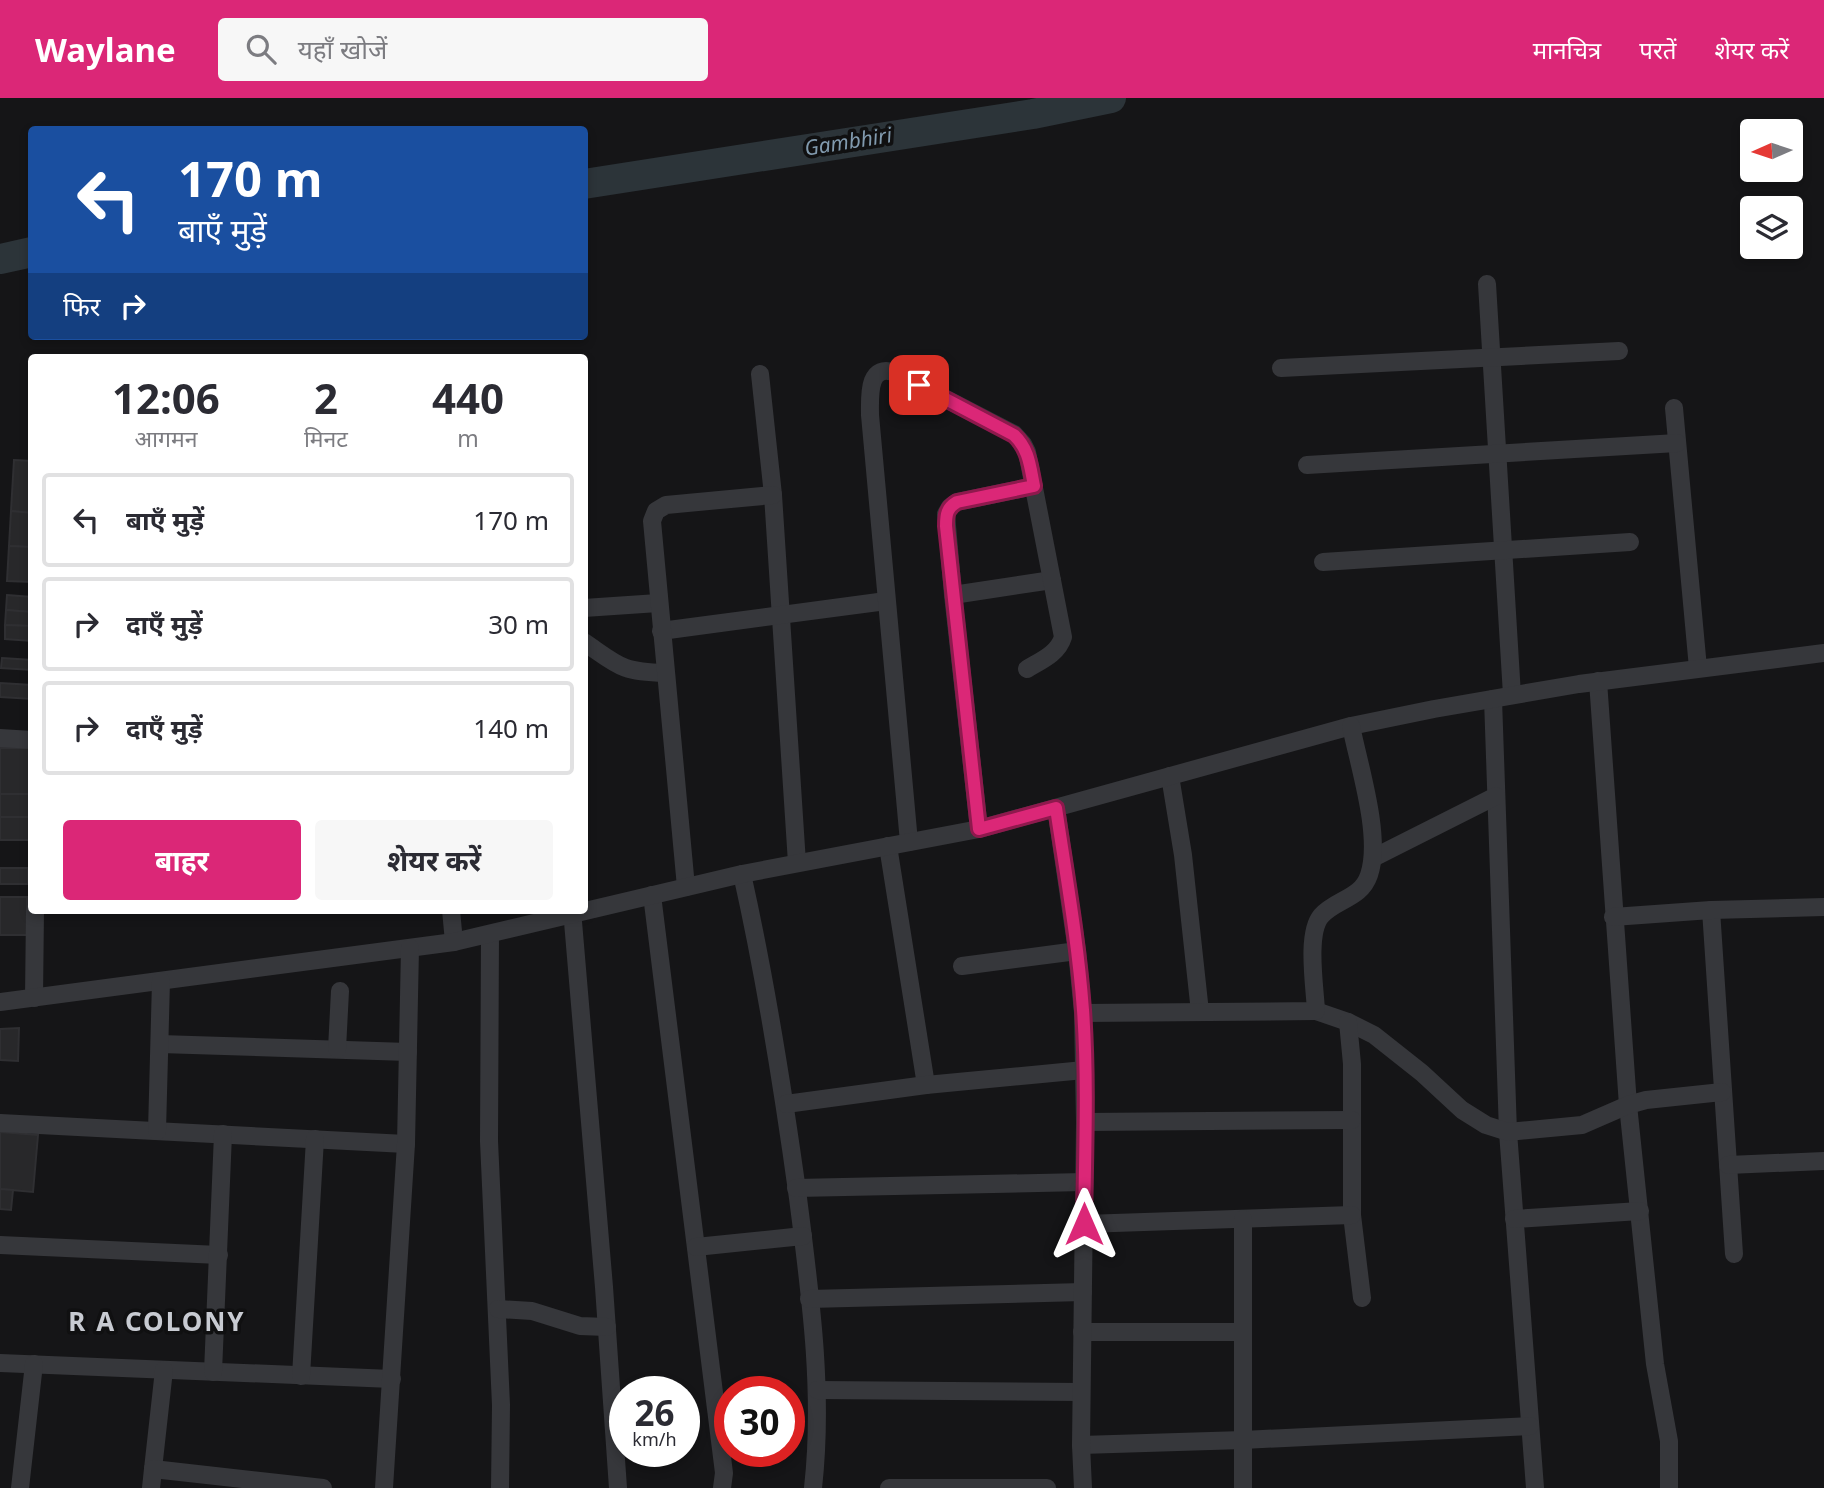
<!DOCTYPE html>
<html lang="hi">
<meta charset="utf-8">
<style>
body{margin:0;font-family:"Noto Sans","Noto Sans Devanagari",sans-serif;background:#f7f7f7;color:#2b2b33;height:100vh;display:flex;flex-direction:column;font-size:26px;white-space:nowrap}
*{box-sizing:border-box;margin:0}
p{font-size:23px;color:#7c7c81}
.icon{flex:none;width:38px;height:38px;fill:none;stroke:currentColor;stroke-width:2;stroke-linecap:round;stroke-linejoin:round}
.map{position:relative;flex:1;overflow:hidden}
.panel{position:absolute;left:28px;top:256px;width:560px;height:560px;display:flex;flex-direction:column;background:#fff;border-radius:7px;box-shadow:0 4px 10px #0003}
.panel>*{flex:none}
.top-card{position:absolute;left:28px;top:28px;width:560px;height:214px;border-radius:7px;box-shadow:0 4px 10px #0003;background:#1a4fa0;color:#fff;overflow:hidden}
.needle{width:46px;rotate:267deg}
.fabs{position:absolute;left:1740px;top:21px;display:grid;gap:14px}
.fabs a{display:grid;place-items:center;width:63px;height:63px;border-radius:7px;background:#fff;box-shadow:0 4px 10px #0003;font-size:35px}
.speed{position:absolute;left:609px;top:1278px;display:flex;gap:14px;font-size:35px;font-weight:700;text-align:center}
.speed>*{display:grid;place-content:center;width:91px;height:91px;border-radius:50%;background:#fff;box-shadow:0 4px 10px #0003;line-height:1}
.speed small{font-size:18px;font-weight:400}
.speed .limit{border:10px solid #d22;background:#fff;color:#111}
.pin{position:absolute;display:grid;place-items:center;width:60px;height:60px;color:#fff;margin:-30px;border-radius:14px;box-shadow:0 4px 10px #0006}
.me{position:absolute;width:77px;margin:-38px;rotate:0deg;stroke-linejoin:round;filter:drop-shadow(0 0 5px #0008)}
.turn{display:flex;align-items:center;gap:24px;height:147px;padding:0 35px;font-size:32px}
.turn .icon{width:91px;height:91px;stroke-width:2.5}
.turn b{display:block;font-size:49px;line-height:60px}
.then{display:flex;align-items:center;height:66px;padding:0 35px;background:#0003;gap:14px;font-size:26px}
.eta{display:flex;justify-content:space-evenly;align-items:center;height:119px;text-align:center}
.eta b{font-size:42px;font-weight:700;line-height:49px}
.cta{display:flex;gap:14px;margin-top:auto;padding:14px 35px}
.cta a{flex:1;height:80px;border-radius:7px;background:#db2777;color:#fff;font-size:28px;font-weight:700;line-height:80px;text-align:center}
.cta a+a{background:#f7f7f7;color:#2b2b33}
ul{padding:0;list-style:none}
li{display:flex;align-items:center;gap:21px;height:94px;margin:0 14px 10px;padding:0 21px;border:4px solid #e1e1e2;border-radius:7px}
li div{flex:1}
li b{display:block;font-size:26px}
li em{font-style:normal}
header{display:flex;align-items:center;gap:42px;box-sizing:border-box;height:98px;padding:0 35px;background:#db2777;color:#fff}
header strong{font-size:33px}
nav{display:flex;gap:38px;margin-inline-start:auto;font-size:24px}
.search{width:490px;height:63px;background:#f7f7f7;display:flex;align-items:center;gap:18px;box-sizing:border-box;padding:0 24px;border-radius:7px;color:#7c7c81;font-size:26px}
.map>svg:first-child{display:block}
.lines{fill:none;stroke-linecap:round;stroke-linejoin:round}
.river{stroke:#2c3439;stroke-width:30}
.building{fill:#28282a;stroke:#2f2f32;stroke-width:2}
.minor{stroke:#36373b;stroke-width:18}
.route-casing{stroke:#8e194d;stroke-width:18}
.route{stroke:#db2777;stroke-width:12}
.labels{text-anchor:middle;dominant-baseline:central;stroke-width:7;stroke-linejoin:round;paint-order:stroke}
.water-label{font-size:21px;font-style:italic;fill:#819aae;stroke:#101011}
.district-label{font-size:26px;font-weight:bold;letter-spacing:2px;fill:#c8cbd2;stroke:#101011}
</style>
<header>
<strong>Waylane</strong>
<div class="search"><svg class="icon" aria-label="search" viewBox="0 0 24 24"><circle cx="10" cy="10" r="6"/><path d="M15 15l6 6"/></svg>यहाँ खोजें</div>
<nav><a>मानचित्र</a><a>परतें</a><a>शेयर करें</a></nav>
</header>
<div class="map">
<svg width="1824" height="1390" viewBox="0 0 1824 1390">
<rect width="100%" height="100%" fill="#151517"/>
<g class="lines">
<g class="river">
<polyline points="584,86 1033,16 1111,0"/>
<polyline points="0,161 32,154"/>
</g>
</g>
<g class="building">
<polygon points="14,362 32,363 32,415 11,413"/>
<polygon points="11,413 32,415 32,449 9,448"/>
<polygon points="9,448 32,449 32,484 7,483"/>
<polygon points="7,497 32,499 32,514 6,512"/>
<polygon points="6,512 32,514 32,528 5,527"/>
<polygon points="5,527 32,528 32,543 5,541"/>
<polygon points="2,560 32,562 32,572 1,570"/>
<polygon points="0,585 32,587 32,601 0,599"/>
<polygon points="0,650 30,650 29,696 0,696"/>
<rect x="0" y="696" width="29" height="23"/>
<rect x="0" y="719" width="29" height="23"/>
<rect x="0" y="770" width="28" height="16"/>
<rect x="0" y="799" width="27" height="38"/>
<polygon points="19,930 18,963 0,962 0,931"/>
<polygon points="0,1034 38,1037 33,1094 0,1091"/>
<polygon points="0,1091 13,1092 11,1112 0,1111"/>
</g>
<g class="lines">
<g class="minor">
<polyline points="1487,186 1512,597"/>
<polyline points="1281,270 1619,253"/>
<polyline points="760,276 773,397 797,765"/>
<polyline points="1674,310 1698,570"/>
<polyline points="1307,367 1677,345"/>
<polyline points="1323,464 1630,444"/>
<polyline points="953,497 1052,482"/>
<polyline points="584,510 658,505"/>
<polyline points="661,533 886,503"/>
<path d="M584 544C619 568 621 574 665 575"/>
<polyline points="1598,583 1628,1007 1655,1266 1669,1343 1669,1390"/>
<polyline points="1493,601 1508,1034 1535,1390"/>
<polyline points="0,640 32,642"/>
<polyline points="1170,678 1183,757 1200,914"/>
<polyline points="1056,710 1077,853 1083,915"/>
<polyline points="979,731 953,497 946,416 950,409 957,404 1034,388"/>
<path d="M909 744 870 317C870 299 867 264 896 275L1014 336 1023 346 1027 354 1063 539C1058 556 1040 563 1027 571"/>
<polyline points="888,748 926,987"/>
<polyline points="1373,760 1496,698"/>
<path d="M742 776C766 883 783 991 798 1100 810 1195 824 1293 813 1390"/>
<polyline points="686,789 652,423 656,413 666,407 773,397"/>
<polyline points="652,797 724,1375 722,1390"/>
<polyline points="451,812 454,844"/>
<polyline points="572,812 604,1189 618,1390"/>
<polyline points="1711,812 1734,1156"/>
<polyline points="1613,819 1711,812 1824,809"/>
<polyline points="490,836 489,1043 501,1307 500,1390"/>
<polyline points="962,868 1077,853"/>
<polyline points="34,900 35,812"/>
<polyline points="0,904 454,844 742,776 979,731 1351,628 1434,611 1579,586 1824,555"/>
<polyline points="1316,913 1348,924 1374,937 1422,975 1462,1012 1486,1027 1508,1034 1582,1027 1628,1007 1646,1002 1722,994"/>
<polyline points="1348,924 1352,966 1352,1117 1362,1200"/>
<polyline points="160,946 408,954"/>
<polyline points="337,951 340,893"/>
<polyline points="786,1006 926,987 1084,972"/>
<polyline points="1085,1024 1352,1022"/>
<polyline points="0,1025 406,1046"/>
<polyline points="157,1033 161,883"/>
<polyline points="1728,1067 1824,1063"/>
<polyline points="796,1090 1084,1084"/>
<polyline points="1514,1121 1640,1113"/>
<polyline points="1084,1126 1352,1117"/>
<polyline points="0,1147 219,1157"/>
<polyline points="696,1149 803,1138"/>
<polyline points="809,1201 1083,1194"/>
<polyline points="498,1211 532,1213 580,1228 607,1229"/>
<polyline points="1082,1234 1243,1234"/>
<polyline points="0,1265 392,1281"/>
<polyline points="213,1274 223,1036"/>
<polyline points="301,1278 315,1041"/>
<polyline points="817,1292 1081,1294"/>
<polyline points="1081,1347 1243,1342 1530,1328"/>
<polyline points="153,1371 164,1272"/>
<polyline points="20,1390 34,1266"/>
<polyline points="151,1390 153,1371 323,1390"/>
<polyline points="384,1390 406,1046 410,850"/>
<polyline points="889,1390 1047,1390"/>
<path d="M1083 1390 1081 1347 1085 1024 1083 915 1316 913C1315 890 1306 836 1321 818 1336 801 1361 801 1369 777 1382 739 1359 668 1351 628"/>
<polyline points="1243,1390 1243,1121"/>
</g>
</g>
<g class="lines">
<defs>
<path id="route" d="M919 287 1014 337C1029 351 1030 368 1034 388L957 404C947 410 946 416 946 428L979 731 1056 710C1066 777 1078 844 1083 912 1088 983 1085 1055 1084 1126"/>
</defs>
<use href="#route" class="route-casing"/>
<use href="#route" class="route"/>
</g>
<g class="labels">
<g class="water-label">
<text transform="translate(848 43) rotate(-9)">Gambhiri</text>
</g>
<g class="district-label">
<text x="157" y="1223">R A COLONY</text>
</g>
</g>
</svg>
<div class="fabs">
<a><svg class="needle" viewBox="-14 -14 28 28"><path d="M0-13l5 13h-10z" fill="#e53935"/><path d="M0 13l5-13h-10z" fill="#7c7c81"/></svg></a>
<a><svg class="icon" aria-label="layers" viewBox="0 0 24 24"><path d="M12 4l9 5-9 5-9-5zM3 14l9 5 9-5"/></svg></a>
</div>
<div class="speed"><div>26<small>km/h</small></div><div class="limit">30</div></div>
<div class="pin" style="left:919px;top:287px;background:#d93025"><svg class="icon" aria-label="arrive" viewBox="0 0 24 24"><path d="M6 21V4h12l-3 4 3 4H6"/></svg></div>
<svg class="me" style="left:1084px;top:1126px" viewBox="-20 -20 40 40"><path d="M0-17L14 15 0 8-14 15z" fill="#db2777" stroke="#fff" stroke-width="4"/></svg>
<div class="top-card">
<div class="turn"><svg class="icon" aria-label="left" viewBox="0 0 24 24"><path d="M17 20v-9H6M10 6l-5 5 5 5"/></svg><div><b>170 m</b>बाएँ मुड़ें</div></div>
<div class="then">फिर<svg class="icon" aria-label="right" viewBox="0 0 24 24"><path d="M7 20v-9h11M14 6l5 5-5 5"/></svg></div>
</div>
<section class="panel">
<div class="eta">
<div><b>12:06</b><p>आगमन</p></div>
<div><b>2</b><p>मिनट</p></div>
<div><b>440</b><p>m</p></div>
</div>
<ul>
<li><svg class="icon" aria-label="left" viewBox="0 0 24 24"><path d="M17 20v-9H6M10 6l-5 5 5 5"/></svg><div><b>बाएँ मुड़ें</b></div><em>170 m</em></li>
<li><svg class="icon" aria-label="right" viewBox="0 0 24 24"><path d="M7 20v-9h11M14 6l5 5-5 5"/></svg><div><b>दाएँ मुड़ें</b></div><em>30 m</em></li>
<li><svg class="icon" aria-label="right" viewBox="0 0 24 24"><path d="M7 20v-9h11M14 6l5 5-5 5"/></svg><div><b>दाएँ मुड़ें</b></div><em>140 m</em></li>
</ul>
<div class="cta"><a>बाहर</a><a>शेयर करें</a></div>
</section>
</div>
